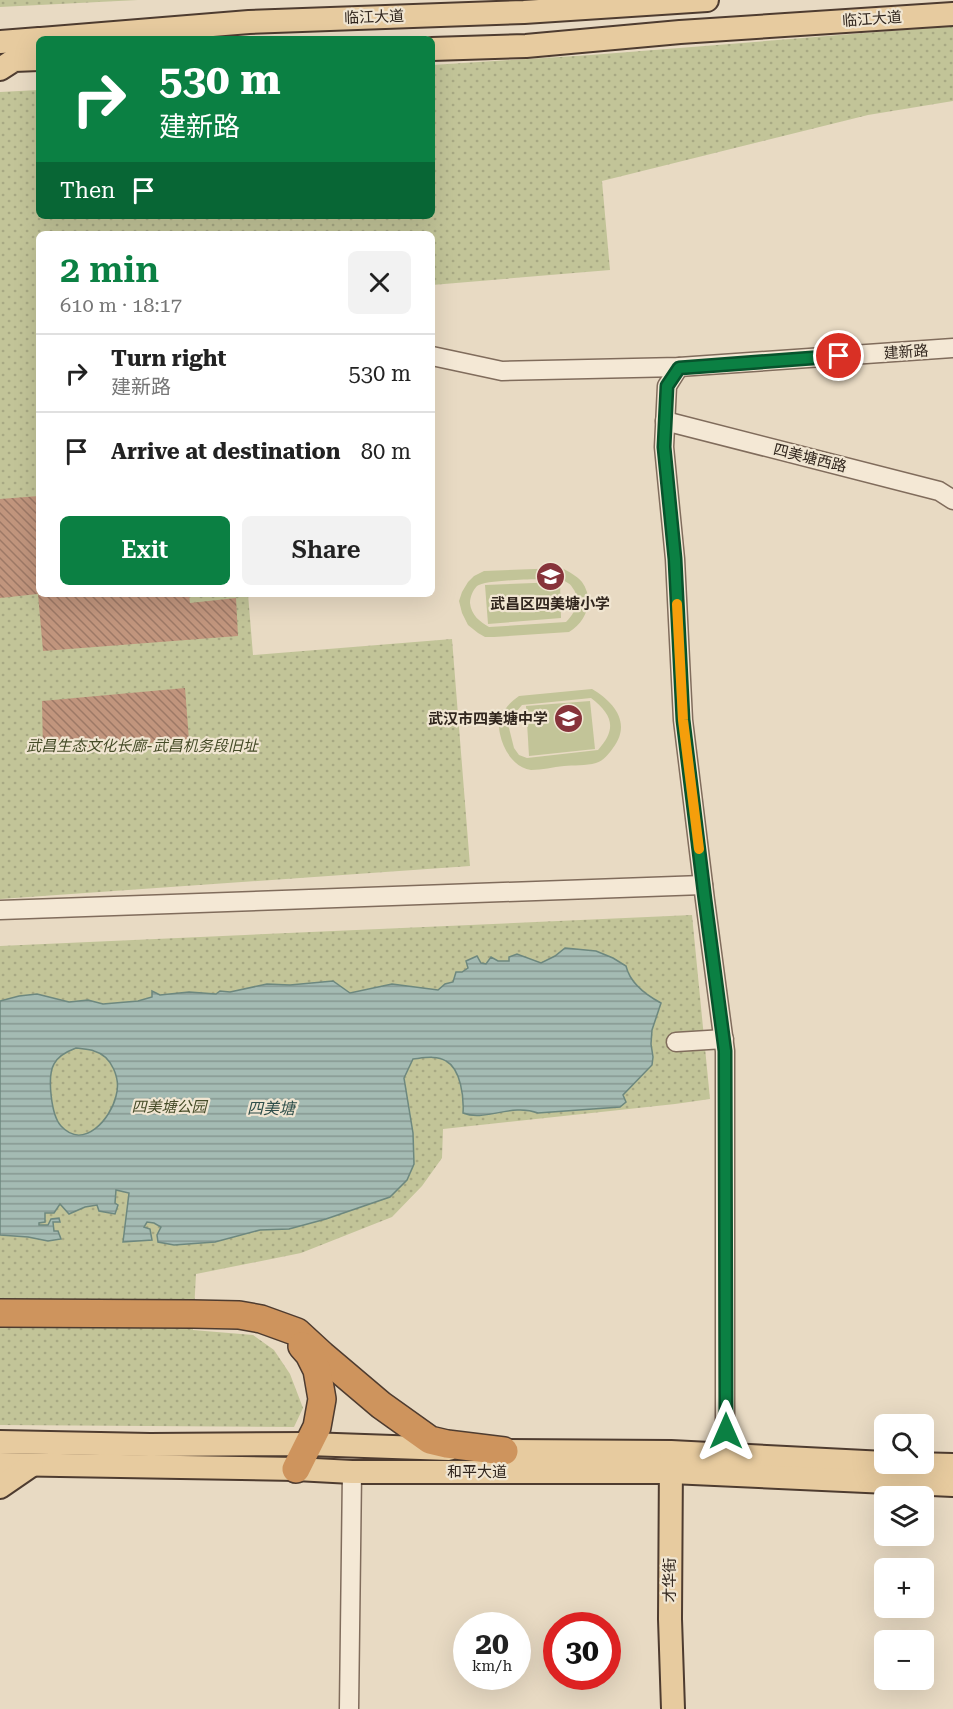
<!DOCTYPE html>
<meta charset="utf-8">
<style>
body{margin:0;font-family:"Roboto Serif","Noto Sans SC",serif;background:#f2f2f2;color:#222;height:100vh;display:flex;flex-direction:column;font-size:22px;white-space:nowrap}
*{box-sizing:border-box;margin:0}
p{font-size:20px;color:#767676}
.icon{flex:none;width:33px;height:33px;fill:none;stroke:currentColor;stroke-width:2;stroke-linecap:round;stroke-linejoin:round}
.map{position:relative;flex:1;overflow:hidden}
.panel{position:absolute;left:36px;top:231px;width:399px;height:366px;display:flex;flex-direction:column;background:#fff;border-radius:9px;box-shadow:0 6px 24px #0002}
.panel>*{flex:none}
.top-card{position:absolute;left:36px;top:36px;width:399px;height:183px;border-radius:9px;box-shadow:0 6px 24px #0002;background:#0b8043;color:#fff;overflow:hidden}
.controls{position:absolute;left:874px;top:1414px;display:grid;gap:12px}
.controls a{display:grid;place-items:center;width:60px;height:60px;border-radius:9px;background:#fff;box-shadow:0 6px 24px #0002;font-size:30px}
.speed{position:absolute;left:453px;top:1612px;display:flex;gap:12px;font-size:30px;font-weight:700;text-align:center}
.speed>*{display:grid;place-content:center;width:78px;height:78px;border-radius:50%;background:#fff;box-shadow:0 6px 24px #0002;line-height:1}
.speed small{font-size:15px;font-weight:400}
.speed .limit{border:9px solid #d22;background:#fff;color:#111}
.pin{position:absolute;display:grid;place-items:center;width:51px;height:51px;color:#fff;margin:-26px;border:3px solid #fff;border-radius:50%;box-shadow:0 2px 6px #0007}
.me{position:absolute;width:66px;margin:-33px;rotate:0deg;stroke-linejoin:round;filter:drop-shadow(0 0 4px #0008)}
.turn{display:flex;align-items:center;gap:21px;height:126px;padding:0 24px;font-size:27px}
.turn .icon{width:78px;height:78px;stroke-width:2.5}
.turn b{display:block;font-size:42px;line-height:51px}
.then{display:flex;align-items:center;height:57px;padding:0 24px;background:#0003;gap:12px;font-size:22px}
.round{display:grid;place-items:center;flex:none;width:63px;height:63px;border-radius:9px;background:#f2f2f2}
.overview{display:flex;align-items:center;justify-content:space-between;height:102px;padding:0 24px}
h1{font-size:36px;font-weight:600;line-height:45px;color:#0b8043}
.button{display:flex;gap:12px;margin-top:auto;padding:12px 24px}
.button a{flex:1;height:69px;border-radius:9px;background:#0b8043;color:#fff;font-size:24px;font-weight:600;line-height:69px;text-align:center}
.button a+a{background:#f2f2f2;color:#222}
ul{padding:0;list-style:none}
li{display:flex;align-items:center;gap:18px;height:78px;padding:0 24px;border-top:2px solid #e0e0e0}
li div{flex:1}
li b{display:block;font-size:22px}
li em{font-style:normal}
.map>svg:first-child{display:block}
.park{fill:url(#park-dots)}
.garden{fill:#c2c498;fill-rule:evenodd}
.water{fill:url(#water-rules);stroke:#6d887f;stroke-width:1.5;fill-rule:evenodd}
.building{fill:url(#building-back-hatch)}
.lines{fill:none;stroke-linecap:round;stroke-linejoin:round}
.minor-casing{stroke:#806c5c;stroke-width:21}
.major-casing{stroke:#4e3c30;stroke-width:26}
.highway-casing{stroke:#4e3c30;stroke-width:30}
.minor{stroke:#f4e8d5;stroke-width:18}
.major{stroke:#e7cb9f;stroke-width:22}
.highway{stroke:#ce945d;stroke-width:27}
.route-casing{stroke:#07532c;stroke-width:15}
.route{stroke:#0b8043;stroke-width:10}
.slow{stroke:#f59e0b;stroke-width:10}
.labels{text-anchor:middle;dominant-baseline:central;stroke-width:4.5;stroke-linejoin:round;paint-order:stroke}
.street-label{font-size:15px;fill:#31261e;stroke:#f0e5d1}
.poi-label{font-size:15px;font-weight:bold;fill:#31261e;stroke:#f0e5d1}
.park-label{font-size:15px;font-style:italic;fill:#454b27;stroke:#f0e5d1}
.water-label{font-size:16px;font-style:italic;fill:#2f4f4b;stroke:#f0e5d1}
</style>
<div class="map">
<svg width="953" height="1709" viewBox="0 0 953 1709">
<defs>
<pattern id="park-dots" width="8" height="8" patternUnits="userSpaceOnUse" patternTransform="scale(1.5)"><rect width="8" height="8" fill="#c2c498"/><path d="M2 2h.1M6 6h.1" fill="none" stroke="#a7a883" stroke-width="1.8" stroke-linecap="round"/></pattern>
<pattern id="water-rules" width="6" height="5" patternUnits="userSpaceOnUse" patternTransform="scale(1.5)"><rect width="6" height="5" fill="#a4bbb3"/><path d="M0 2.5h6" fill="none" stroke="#869891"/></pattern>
<pattern id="building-back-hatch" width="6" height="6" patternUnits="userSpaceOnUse" patternTransform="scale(1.5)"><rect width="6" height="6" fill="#c1957d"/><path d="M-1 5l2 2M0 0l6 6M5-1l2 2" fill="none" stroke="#9d7966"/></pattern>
</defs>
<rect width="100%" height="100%" fill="#e8dac3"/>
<g class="park">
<polygon points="0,0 138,0 0,7"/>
<polygon points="953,26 953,101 868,115 602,181 610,270 432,285 432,234 39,234 39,594 248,594 253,655 452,639 470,866 0,899 0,92 39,90 39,216 432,216 432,65 591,55"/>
<polygon points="692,915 710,1099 675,1104 443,1129 442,1158 422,1186 392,1217 301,1253 196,1274 193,1330 253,1335 274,1350 290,1374 303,1408 294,1427 0,1425 0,946"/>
</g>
<g class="garden">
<path d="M562 568C569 572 577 576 582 582 595 600 586 622 569 632L494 637H485L478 633 468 625 462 613 459 601 462 592 468 582 474 576 484 571ZM560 579C564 581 570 583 572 587 582 599 575 613 566 622L489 627C480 622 471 615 470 603 470 597 473 590 477 586 486 579 546 579 560 579Z"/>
<polygon points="560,582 561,618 488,624 485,585"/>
<path d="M592 689C614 702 632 723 613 748 609 754 603 761 596 763 586 766 573 765 564 766 553 767 542 770 531 770 514 768 503 749 500 734 496 718 506 705 519 696ZM591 698C613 715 617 729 598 750L527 758 519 755 514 748 509 728 510 719 522 705Z"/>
<polygon points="590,701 595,749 529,756 526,706"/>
</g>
<path class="water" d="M565 948 596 951 613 958 626 966C630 983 646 995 661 1003L652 1030 651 1044 653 1057 652 1065 623 1095 626 1102 620 1107 538 1113C511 1103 485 1122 463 1113 464 1098 461 1069 446 1061 437 1055 423 1058 413 1059L404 1078 413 1133 414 1164 407 1180 390 1197 326 1219 289 1229 260 1230 215 1242 174 1245 158 1242 157 1235 161 1227 154 1223 147 1222 144 1227 150 1229 152 1240 123 1242 129 1193 116 1190 115 1203 118 1205 115 1214 99 1211 97 1205 85 1207 69 1214 60 1204 54 1213H45V1222L39 1223V1225H48L51 1219 59 1218 60 1222H53L54 1231H58L61 1239 48 1241 28 1237 0 1235V1001L19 996 37 994 69 1002 88 1000 103 1004 138 1001 152 997V991L160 995 189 992 216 994 220 991 230 992 267 984 290 985 333 981 350 993 392 984 438 990 445 984 453 982 456 972H462L468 968 466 961 477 956 481 963 486 964 491 957 498 961H509V957L517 954 541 963 555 956ZM76 1048C82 1049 89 1049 94 1051 112 1056 121 1079 116 1096 111 1118 84 1151 61 1126 51 1115 47 1076 54 1064 58 1056 68 1051 76 1048Z"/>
<g class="building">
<polygon points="39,496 38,594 189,594 190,603 236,598 238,636 43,651 38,594 0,598 0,499"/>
<polygon points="185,688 189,740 43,751 42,701"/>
</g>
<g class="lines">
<defs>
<g id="minor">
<polyline points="432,356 502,371 679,367 953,348"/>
<polyline points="679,367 667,386 664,447 675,559 683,720 705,900 725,1051 725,1467"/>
<polyline points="665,421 939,491 953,500"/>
<polyline points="0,910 703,885"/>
<polyline points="676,1042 724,1039"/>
<polyline points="349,1709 352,1472"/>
</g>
<g id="major">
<polyline points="41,39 249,22 524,12 707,0"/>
<polyline points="0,42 39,39"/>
<polyline points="432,49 526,46 680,32 953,14"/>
<polyline points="0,69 14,60 39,59"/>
<polyline points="0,1442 150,1445 308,1444 449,1449"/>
<polyline points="488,1451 671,1452 885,1463"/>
<polyline points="671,1459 670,1619 673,1709"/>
<polyline points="0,1464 296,1469 352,1472 671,1472 953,1485"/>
<polyline points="913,1464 953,1465"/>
<polyline points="0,1487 32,1465"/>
</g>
<g id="highway">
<polyline points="0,1313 193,1314 239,1315 261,1319 297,1332 322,1355 381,1405 430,1440 447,1444 504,1451"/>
<polyline points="296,1469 317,1427 322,1399 317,1370 309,1354 302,1346"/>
</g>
</defs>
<use href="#minor" class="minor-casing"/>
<use href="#major" class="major-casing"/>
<use href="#highway" class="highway-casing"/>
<use href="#minor" class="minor"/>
<use href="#major" class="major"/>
<use href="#highway" class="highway"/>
</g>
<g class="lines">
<defs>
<polyline id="route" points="726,1431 725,1051 705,900 683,720 675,559 664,447 667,386 679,368 839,356"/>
</defs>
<use href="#route" class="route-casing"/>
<use href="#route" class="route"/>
<polyline class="slow" points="677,604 683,720 699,849"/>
</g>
<defs>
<symbol id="school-disc" viewBox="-11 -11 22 22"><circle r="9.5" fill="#87333a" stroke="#f0e5d1"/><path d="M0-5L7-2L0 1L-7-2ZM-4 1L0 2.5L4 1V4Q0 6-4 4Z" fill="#fff"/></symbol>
</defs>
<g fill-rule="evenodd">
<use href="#school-disc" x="534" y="560" width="33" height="33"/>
<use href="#school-disc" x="552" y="702" width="33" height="33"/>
</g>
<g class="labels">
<g class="street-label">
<text transform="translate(374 17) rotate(-2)">临江大道</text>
<text transform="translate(872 19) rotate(-4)">临江大道</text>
<text transform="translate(906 352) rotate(-4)">建新路</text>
<text transform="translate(810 458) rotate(14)">四美塘西路</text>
<text x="477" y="1472">和平大道</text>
<text transform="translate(670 1580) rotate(-90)">才华街</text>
</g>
<g class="poi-label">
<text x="550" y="604">武昌区四美塘小学</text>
<text x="548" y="719" text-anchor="end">武汉市四美塘中学</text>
</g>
<g class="park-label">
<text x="142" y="746">武昌生态文化长廊-武昌机务段旧址</text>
<text x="169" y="1107">四美塘公园</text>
</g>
<g class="water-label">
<text x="271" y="1108">四美塘</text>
</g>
</g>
</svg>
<div class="controls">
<a><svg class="icon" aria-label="search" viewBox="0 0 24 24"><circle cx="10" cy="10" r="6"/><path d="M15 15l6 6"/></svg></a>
<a><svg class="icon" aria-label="layers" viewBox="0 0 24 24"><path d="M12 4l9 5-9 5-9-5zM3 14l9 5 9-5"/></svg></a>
<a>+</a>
<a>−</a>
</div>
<div class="speed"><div>20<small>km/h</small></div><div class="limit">30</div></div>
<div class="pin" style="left:839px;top:356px;background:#d93025"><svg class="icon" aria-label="arrive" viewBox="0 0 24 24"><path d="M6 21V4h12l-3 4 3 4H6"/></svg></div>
<svg class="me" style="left:726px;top:1431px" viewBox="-20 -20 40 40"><path d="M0-17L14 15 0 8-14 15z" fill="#0b8043" stroke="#fff" stroke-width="4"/></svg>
<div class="top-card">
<div class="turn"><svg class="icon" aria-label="right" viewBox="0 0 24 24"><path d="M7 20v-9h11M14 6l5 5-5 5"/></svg><div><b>530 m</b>建新路</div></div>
<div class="then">Then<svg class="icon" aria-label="arrive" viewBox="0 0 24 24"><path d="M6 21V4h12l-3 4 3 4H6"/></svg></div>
</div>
<section class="panel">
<div class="overview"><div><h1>2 min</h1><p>610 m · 18:17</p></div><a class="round"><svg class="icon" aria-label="close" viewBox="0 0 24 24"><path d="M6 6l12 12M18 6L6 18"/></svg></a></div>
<ul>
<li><svg class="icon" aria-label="right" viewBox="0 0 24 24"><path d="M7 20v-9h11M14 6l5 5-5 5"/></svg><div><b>Turn right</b><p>建新路</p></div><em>530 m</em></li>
<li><svg class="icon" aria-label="arrive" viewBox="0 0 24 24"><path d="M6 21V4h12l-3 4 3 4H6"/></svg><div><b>Arrive at destination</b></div><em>80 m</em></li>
</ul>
<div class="button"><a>Exit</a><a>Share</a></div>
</section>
</div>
